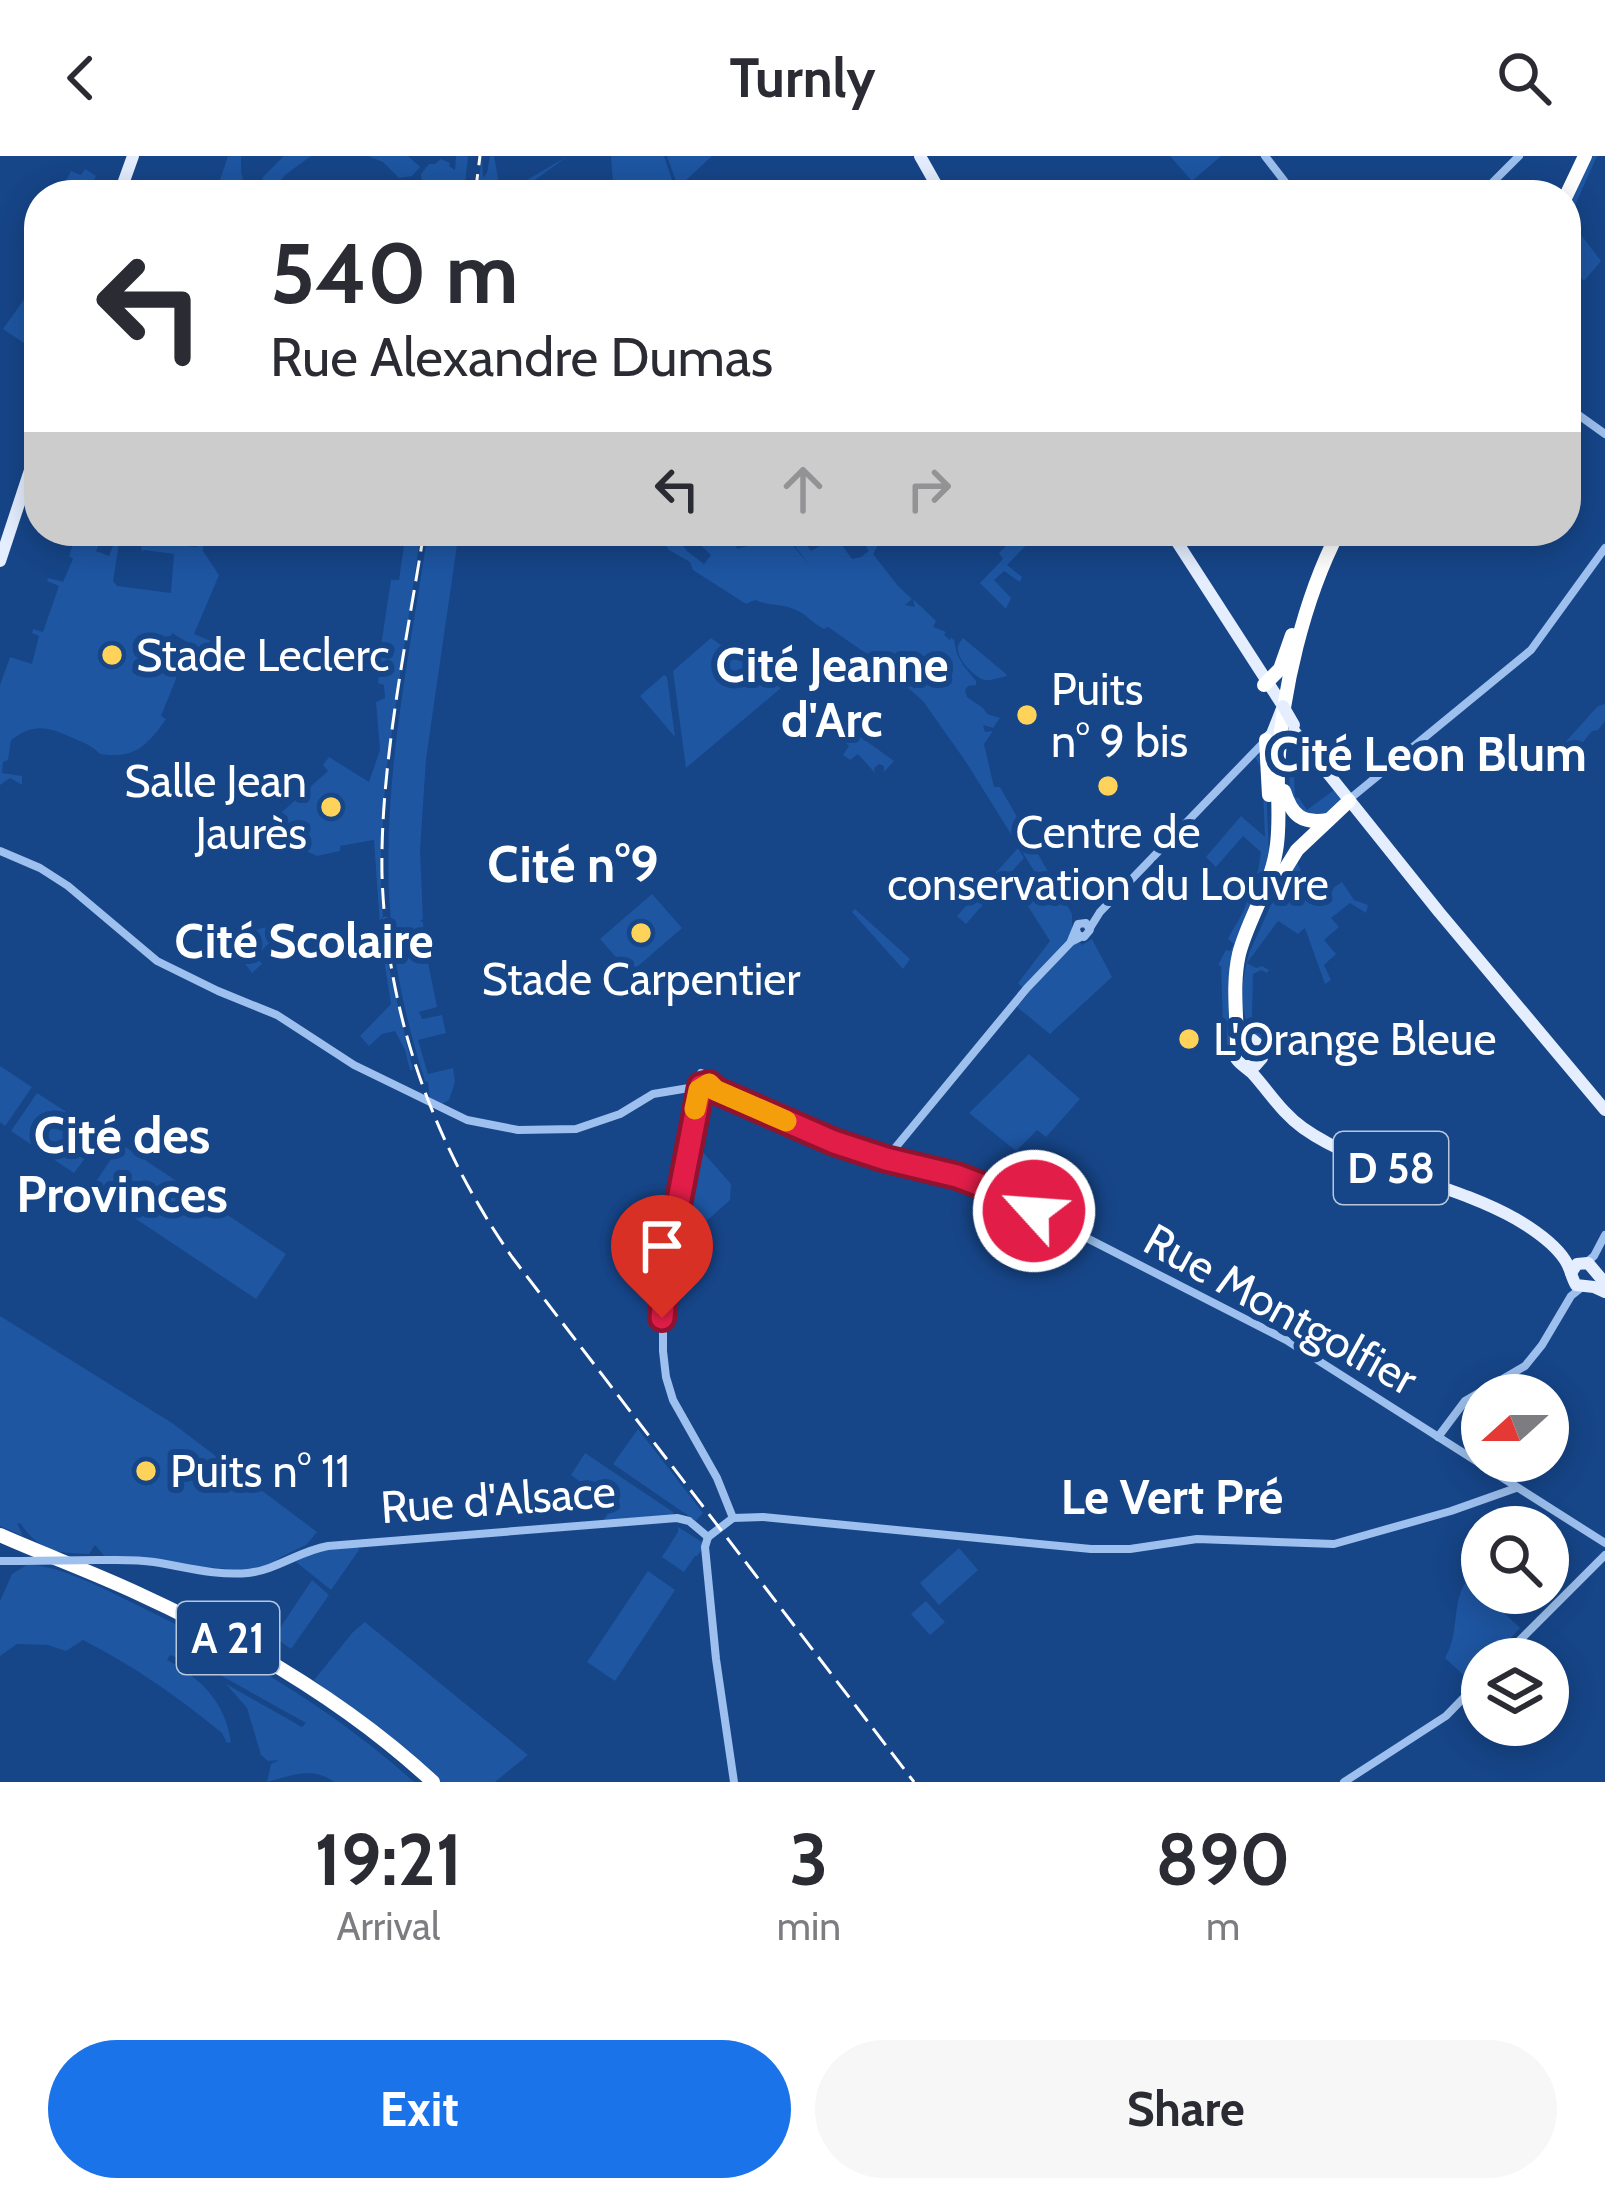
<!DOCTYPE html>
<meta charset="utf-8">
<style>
body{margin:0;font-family:Cabin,sans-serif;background:#f7f7f7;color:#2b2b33;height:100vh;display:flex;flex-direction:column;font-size:45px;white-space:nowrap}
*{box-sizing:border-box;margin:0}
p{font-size:39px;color:#7c7c81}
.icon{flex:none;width:66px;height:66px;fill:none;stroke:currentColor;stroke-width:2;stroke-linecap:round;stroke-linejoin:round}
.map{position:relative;height:1626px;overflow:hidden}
.side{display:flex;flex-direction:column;background:#fff;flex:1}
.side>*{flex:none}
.hud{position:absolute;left:24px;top:24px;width:1557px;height:366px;border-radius:48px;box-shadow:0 6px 30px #0003;background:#fff;color:#2b2b33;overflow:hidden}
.needle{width:78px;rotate:249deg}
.controls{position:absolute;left:1461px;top:1218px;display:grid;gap:24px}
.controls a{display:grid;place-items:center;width:108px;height:108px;border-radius:50%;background:#fff;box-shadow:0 6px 30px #0003;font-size:60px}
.pin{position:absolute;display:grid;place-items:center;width:102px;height:102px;color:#fff;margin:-123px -51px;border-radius:50% 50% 50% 0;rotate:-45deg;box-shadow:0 0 12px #0007}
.pin .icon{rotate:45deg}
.me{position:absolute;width:132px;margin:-66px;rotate:296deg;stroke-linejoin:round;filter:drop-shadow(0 0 9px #0008)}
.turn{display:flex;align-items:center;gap:42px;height:252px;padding:0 48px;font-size:54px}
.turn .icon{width:156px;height:156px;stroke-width:2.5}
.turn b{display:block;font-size:84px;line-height:102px}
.lanes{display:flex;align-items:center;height:114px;padding:0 48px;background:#0003;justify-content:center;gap:60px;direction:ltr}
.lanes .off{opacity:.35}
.eta{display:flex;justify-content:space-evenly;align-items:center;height:204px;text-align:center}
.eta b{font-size:72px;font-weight:700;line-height:84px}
.primary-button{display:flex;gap:24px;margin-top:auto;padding:24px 48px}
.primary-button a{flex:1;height:138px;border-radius:72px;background:#1a73e8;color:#fff;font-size:48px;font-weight:700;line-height:138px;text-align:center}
.primary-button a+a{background:#f7f7f7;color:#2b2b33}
header{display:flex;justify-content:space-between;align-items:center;height:156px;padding:0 48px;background:#fff;font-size:54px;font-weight:700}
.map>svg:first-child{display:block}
.green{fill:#1e56a2}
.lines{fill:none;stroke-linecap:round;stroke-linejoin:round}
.minor{stroke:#9dc0ee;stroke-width:8}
.major{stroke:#e4eeff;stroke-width:12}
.highway{stroke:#fff;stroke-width:14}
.rail{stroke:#fff;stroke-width:3;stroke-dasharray:21 9;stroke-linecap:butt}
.minor-bridge{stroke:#9dc0ee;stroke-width:8}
.major-bridge{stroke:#e4eeff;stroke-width:12}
.route-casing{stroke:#92132f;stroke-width:30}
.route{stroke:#e11d48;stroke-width:21}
.slow{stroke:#f59e0b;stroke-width:21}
.poi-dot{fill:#ffd35a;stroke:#164588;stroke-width:4.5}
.labels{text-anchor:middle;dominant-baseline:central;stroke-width:12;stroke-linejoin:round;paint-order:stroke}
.shield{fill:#164588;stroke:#b9c7db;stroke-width:3}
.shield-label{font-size:42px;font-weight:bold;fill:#fff}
.poi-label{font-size:45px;fill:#fff;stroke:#164588;text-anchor:start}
.street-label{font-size:45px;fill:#fff;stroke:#164588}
.neighbourhood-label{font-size:48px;font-weight:bold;fill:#fff;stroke:#164588}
.quarter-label{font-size:51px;font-weight:bold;fill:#fff;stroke:#164588}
</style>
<header><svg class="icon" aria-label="back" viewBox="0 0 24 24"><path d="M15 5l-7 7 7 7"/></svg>Turnly<svg class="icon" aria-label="search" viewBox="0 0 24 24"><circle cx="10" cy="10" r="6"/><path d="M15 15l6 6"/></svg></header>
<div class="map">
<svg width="1605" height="1626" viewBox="0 0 1605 1626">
<rect width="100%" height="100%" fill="#164588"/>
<g class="green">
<polygon points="228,0 241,0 241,16 247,39 215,39"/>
<polygon points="284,0 311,0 285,19 277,30 281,35 278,39 255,39 263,21"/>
<polygon points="368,0 408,0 420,11 412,20 399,22 383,6"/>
<polygon points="456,0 468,0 464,38 427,39 422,29 421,18 429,8 435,8 441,3 450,7 449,10 455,14"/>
<polygon points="482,0 483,22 487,17 490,0 494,0 501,39 568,0 514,39 477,39"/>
<polygon points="611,0 664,0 672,24 638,28 635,34 640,33 640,30 672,26 671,30 674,30 677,39 614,39"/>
<polygon points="667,0 712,0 686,24 692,39 681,39"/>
<polygon points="1170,0 1221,0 1192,25"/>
<polygon points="1589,0 1597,0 1569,63 1601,105 1584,125 1581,122 1576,127 1566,115 1566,54"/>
<polygon points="85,13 96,20 88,39 67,39 62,33 71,15 81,19"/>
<polygon points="293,27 417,32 421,39 284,39"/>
<polygon points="25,142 39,151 39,172 27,189 3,173"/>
<path d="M87 375H97L94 385 99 388 96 395 109 400 118 377 115 375H121L113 425 117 430 171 437 174 398 144 394 142 396 141 389 173 390 174 386 176 389 197 391 199 375H205L203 395 219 419 194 478 221 489 217 500 194 494 190 503 172 502 171 498 181 499 187 486 172 477 161 504 169 511 182 508 161 560 166 563C147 590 135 603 100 598 92 590 85 587 75 583 49 571 35 566 11 584L8 604 3 606 2 617 22 620V629L10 622 0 629V529L9 504 10 501 32 508 39 480 32 477 33 473 43 476 59 430 47 425 48 422 63 426 73 403 69 400 75 382 83 385Z"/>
<path d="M406 375H421L386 616 381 697V740L388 807 413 914H410L405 894 395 875 382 878 369 890 360 880 391 848 381 785 374 684 340 690V695L317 700C298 690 282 690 261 690L253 682 328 615 323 609 329 601 369 626 380 594 376 546 385 542 384 529 378 527 380 506 369 500 371 489 381 490 391 424H399Z"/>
<path d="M428 375H459L426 603 420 695 423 763 420 765 423 766 426 797 437 851 419 856 422 863 442 859 446 877 418 884 428 918 453 912 455 926 449 944 442 948 430 943 428 926 425 925C407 869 394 811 390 753 381 628 410 498 428 375Z"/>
<path d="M656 375H671L688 396 704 408 711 399 686 375H731L737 393 751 389 747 375H781L809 409 784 375H796L811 395 820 390 810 375H845L839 385 852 403 861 401 869 395 855 375C865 375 870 383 882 382L873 398 898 430 912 443 905 449 915 451 913 443 936 465 933 471 946 476 944 479 951 485 950 481 954 484 957 498 963 509 976 525V529L968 530 965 534 967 541 983 552 987 558 1000 562 993 572 983 569 985 576 993 575 984 588 994 631H1000L1072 758V778L1082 789 1092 783 1112 821 1050 878 1017 851 1028 838 1018 827 1050 785 1024 744 1041 726 966 606 923 545 877 505 828 471 824 473C812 467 808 460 798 455 784 447 768 450 755 444L746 448 693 414 690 406 669 394Z"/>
<polygon points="1021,375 1040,375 1007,409 1022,421 1020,426 1004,415 994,424 1011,442 1006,453 980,427 1003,403 999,397"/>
<polygon points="711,482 781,532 686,612 673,515"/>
<path d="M963 482 1006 518 1007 520C1002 521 990 525 985 524 975 522 956 503 958 491 958 488 961 485 963 482Z"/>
<polygon points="664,519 667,521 675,581 640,540"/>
<polygon points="1605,548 1605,565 1598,574 1592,575 1561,613 1547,613 1551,602 1598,550"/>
<polygon points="844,569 894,605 884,616 884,610 879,608 874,612 875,617 858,598 850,604 843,599 849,590 835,577"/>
<path d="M1262 599 1265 605 1269 698 1267 711 1242 776 1232 887 1226 895 1227 881 1221 873 1223 869 1221 810 1218 809 1226 794 1230 795 1234 788 1228 783C1236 766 1252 750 1246 730L1258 715 1261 696 1243 680 1216 711 1206 701 1241 660 1265 681 1262 613 1255 601Z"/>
<polygon points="1294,614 1295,641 1299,642 1307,654 1334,634 1343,645 1339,653 1310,665 1290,641 1289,615"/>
<path d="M1325 670 1329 674 1296 702 1303 721 1321 740 1342 726 1354 744 1368 749 1366 757 1350 747 1331 762 1339 771 1324 784 1336 798 1324 809 1331 824 1325 828 1305 772 1298 778 1278 765 1247 807 1256 812 1262 810 1269 814 1267 817 1261 814 1253 818 1252 860 1257 863 1253 870 1265 878 1267 887C1234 872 1241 827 1249 797L1290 707Z"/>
<polygon points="1018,692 1024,702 966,768 957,760"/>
<polygon points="652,738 682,772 630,817 600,783"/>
<polygon points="855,753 910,803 903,813 852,756"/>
<polygon points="271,770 284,772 256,800 262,808 252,817 243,805 251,795 246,785 236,777 238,774 247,776"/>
<polygon points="1029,898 1080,943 1046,981 1037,974 1016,995 969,957"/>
<polygon points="0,910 32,931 5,970 0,966"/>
<polygon points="37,937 102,979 74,1017 11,975"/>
<polygon points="693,985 731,1028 730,1044 692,1078 676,1075"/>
<polygon points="121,988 286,1098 256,1143 91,1033"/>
<path d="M0 1160 172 1267 317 1376 306 1389 281 1401 266 1411 239 1414 106 1402 95 1389 89 1398C57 1397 40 1396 21 1368L17 1367 23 1380 0 1370Z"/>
<polygon points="638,1273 703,1357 696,1365 613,1308"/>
<polygon points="585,1297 673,1356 673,1360 604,1364 612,1350 571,1319"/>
<polygon points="678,1371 702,1386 702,1394 697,1400 695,1400 684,1416 662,1401 678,1376"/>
<path d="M358 1391 359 1394 331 1434 296 1406C313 1393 337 1393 358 1391Z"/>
<polygon points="959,1392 978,1414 939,1449 920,1427"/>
<path d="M28 1408C67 1412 106 1434 141 1451 240 1499 332 1552 414 1626H334C312 1610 291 1620 267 1626L271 1608 279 1604 268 1605 261 1599 247 1552 226 1528 302 1571 306 1567 220 1519 170 1499 167 1504C202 1523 225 1546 231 1586L227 1587 222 1577C178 1541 134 1510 83 1484L66 1495 48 1489 17 1488 0 1500V1445L12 1418Z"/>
<path d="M1482 1409V1437H1525L1505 1458 1520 1472 1491 1503H1482V1513L1470 1525 1445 1502C1464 1470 1445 1436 1482 1409Z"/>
<polygon points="648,1415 675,1434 615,1525 587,1506"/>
<polygon points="312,1424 329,1439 291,1493 274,1481"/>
<polygon points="926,1445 945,1466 930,1479 911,1458"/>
<polygon points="365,1466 528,1599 495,1626 441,1626 314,1524 353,1476"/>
</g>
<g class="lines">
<g class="minor">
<polyline points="1265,0 1295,39"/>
<polyline points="1480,39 1519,0"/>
<polyline points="1566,250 1605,278"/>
<polyline points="1352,641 1531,494 1605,392"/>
<polyline points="0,695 40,712 68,730 157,805 218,835 277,859 354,909 467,964 518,974 576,973 620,958 653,938 689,932 697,927 701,930 707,930 709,920 701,917"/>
<polyline points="1090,772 1100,756 1265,585"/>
<polyline points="1071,785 1078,768 1086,767 1090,774 1084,781 1078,779 1076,774"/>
<path d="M709 928 715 934C770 958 825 984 882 1002 918 1014 955 1019 991 1033L1286 1184 1605 1387"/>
<polyline points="701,930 667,1106 663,1148 663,1195 666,1221 673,1244 717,1322 733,1362"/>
<polyline points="886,1003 1027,832 1071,786 1081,781"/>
<polyline points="1587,1106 1594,1100 1605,1079"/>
<polyline points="1438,1281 1465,1245 1525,1210 1542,1189 1571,1140 1581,1132"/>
<polyline points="708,1381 733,1362 763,1361 1091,1393 1130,1393 1197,1383 1334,1388 1451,1355 1516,1332"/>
<polyline points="708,1381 705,1391 716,1503 734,1626"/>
<path d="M98 1404C117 1404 135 1403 154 1406 186 1411 216 1420 248 1417 276 1414 299 1395 328 1390L677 1362 689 1365 708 1381"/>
<polyline points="0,1405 21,1405"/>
<polyline points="1501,1503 1605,1399"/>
<polyline points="1344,1626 1446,1560 1482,1523"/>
</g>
<g class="major">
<polyline points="920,0 942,39"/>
<polyline points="119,39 133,0"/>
<polyline points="1170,375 1283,550 1272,578 1266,584"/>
<polyline points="0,405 39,287"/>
<polyline points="1294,575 1439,756 1605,954"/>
<path d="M1244 910H1255L1262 902 1261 891 1253 884C1246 884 1242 882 1237 890 1228 904 1246 910 1253 918 1270 937 1282 957 1303 972 1362 1014 1451 1026 1516 1063 1533 1073 1554 1087 1565 1104 1571 1113 1571 1121 1576 1129L1594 1131 1605 1136"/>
<polyline points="1571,1117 1577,1108 1588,1107 1605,1127"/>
</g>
<g class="highway">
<polyline points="1566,40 1585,0"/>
<polyline points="1264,529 1280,513 1292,479"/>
<polyline points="1266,584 1269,639"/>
<path d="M1284 635C1292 660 1302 668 1328 664"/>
<polyline points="1271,736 1297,694 1349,645"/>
<path d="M1237 889C1237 859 1232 829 1239 798 1248 763 1270 732 1276 695 1281 668 1277 640 1278 613 1281 537 1304 442 1339 375"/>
<path d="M0 1379C45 1399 92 1416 137 1437 244 1486 347 1546 433 1626"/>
</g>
<g class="rail">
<polyline points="475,39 480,0"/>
<path d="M424 375C407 484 380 608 382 718 386 856 433 988 512 1101L914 1626"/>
</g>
<polyline class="minor-bridge" points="21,1405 98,1404"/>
<polyline class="major-bridge" points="1283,550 1294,569"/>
</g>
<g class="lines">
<defs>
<polyline id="route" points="662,1162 667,1106 701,930 709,928 715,934 834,986 886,1003 957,1020 991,1033 1034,1055"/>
</defs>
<use href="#route" class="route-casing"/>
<use href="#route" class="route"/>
<polyline class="slow" points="695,953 699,934 709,928 715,934 786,965"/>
</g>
<g class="poi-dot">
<circle cx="112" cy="499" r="12"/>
<circle cx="1027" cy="559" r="12"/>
<circle cx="1108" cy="630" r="12"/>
<circle cx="331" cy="651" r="12"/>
<circle cx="641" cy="777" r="12"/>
<circle cx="1189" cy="883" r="12"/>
<circle cx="146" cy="1315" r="12"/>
</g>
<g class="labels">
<g class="shield">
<rect x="1334" y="976" width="114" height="72" rx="9"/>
<rect x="177" y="1446" width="102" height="72" rx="9"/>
</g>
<g class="shield-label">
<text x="1391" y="1012">D 58</text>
<text x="228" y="1482">A 21</text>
</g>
<g class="poi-label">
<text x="136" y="499">Stade Leclerc</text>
<text x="1051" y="533">Puits<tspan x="1051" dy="52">n° 9 bis</tspan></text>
<text x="307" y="625" text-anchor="end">Salle Jean<tspan x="307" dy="52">Jaurès</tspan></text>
<text x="1108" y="676" text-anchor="middle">Centre de<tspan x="1108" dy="52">conservation du Louvre</tspan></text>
<text x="641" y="823" text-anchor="middle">Stade Carpentier</text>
<text x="1213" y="883">L'Orange Bleue</text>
<text x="170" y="1315">Puits n° 11</text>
</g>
<g class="street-label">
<text transform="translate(1281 1153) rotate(29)">Rue Montgolfier</text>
<text transform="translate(498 1343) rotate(-4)">Rue d'Alsace</text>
</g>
<g class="neighbourhood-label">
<text x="832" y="509">Cité Jeanne<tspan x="832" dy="55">d'Arc</tspan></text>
<text x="1428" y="598">Cité Leon Blum</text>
<text x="304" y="785">Cité Scolaire</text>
<text x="1172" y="1341">Le Vert Pré</text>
</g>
<g class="quarter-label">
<text x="573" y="708">Cité n°9</text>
<text x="122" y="979">Cité des<tspan x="122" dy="59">Provinces</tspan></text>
</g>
</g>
</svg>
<div class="controls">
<a><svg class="needle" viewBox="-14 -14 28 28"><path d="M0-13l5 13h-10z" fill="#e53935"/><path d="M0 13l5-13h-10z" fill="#7c7c81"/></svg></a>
<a><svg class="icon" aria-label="search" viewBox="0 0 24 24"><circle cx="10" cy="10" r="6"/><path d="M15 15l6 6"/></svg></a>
<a><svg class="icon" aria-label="layers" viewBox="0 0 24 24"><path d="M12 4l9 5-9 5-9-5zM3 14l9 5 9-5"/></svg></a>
</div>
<div class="pin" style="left:662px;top:1162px;background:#d93025"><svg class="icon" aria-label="arrive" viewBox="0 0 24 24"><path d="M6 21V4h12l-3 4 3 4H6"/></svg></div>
<svg class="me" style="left:1034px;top:1055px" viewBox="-20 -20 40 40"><circle r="17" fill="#e11d48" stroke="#fff" stroke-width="3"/><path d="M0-11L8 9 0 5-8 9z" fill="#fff"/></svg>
<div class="hud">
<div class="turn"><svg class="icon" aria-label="left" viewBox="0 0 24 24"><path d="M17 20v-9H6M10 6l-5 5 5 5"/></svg><div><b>540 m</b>Rue Alexandre Dumas</div></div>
<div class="lanes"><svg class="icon" aria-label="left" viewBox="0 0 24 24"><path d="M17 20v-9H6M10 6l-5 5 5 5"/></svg><svg class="icon off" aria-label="ahead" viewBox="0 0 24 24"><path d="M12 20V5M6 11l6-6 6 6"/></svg><svg class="icon off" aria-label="right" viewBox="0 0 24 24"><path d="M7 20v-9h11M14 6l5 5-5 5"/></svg></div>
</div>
</div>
<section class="side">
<div class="eta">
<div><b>19:21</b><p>Arrival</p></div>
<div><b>3</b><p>min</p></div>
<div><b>890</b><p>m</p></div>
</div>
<div class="primary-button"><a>Exit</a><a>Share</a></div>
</section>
